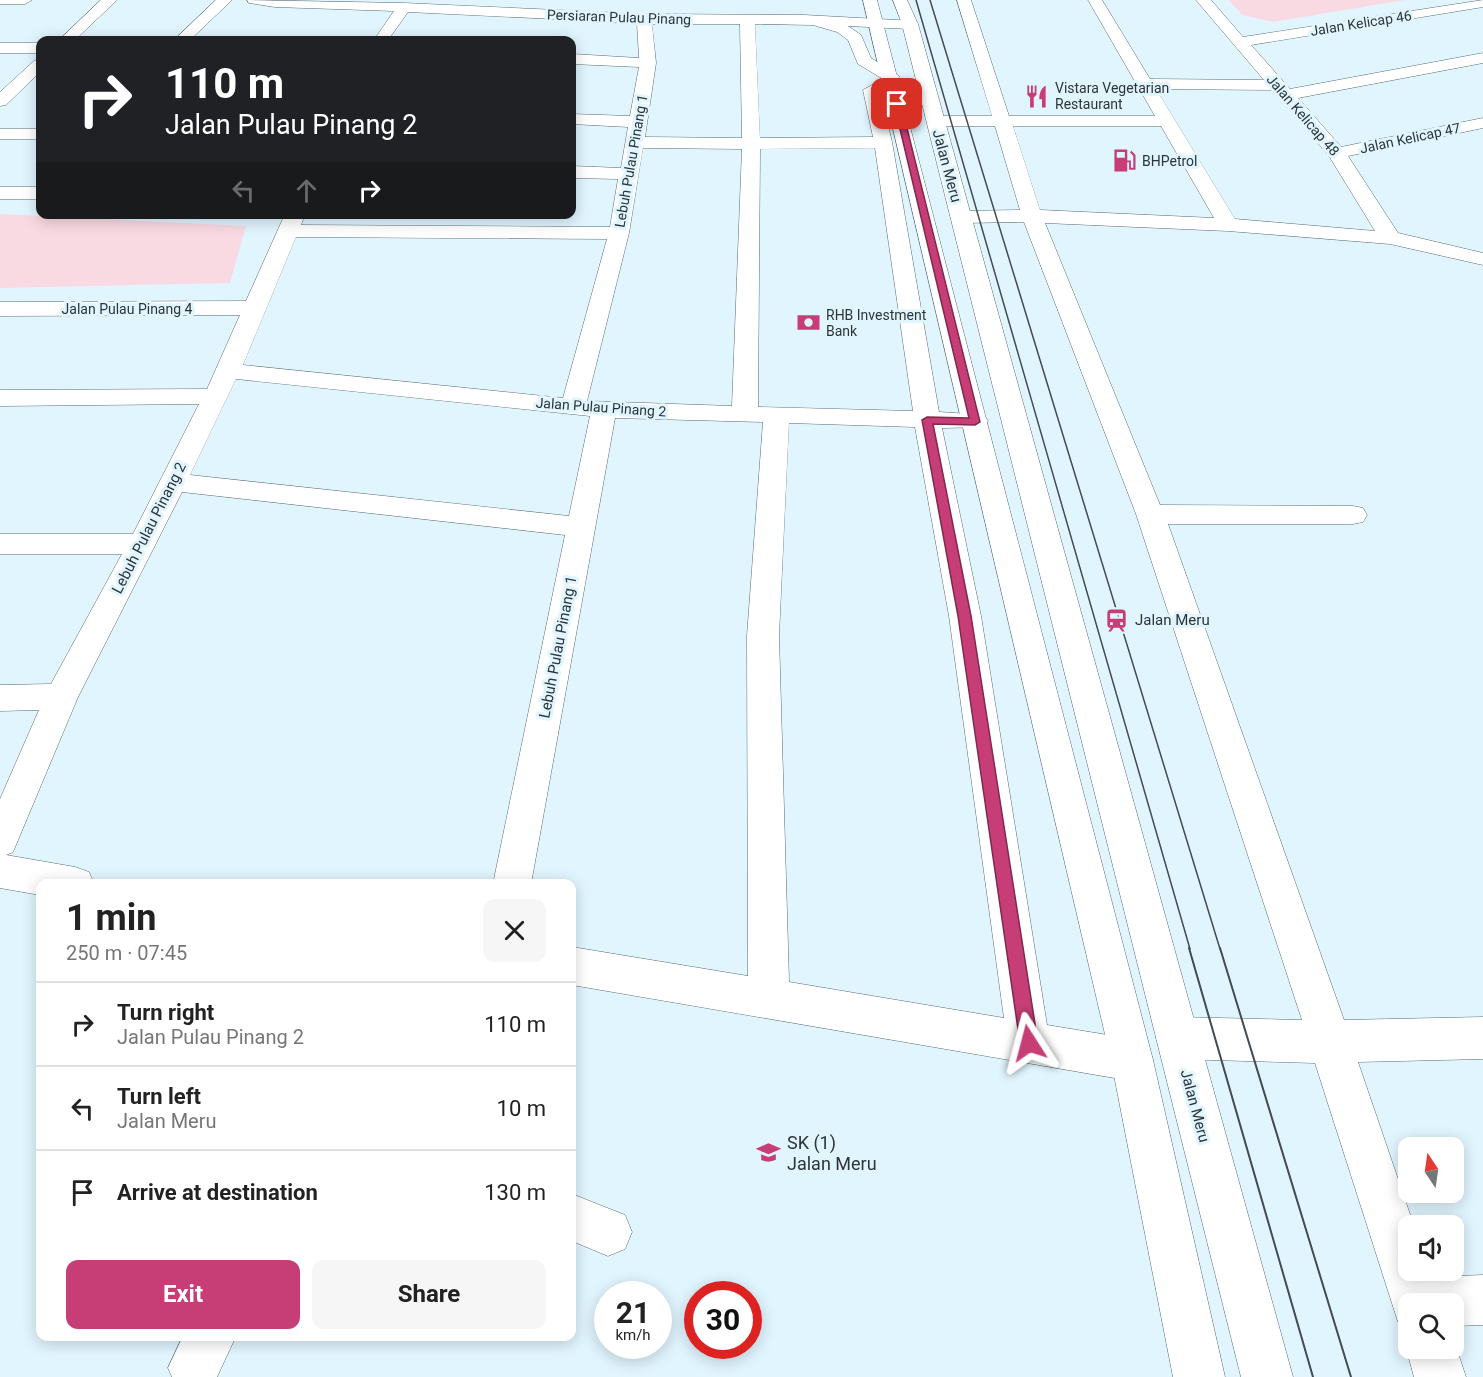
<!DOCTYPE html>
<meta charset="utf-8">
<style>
body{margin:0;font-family:Roboto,sans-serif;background:#f6f6f6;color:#222;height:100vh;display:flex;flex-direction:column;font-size:22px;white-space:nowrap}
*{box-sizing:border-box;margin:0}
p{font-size:20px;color:#767676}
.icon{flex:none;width:33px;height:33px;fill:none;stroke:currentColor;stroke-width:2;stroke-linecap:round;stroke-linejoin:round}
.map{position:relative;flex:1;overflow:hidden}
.side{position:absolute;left:36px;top:879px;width:540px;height:462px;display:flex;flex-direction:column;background:#fff;border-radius:12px;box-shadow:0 3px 15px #0003}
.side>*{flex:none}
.hud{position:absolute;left:36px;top:36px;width:540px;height:183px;border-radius:12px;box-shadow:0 3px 15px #0003;background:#202124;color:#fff;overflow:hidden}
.needle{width:39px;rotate:347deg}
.controls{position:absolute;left:1398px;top:1137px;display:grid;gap:12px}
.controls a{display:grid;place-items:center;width:66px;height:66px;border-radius:12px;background:#fff;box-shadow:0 3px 15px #0003;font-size:30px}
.speed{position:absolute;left:594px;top:1281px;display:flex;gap:12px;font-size:30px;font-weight:700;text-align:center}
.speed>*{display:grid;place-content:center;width:78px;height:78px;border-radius:50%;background:#fff;box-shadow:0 3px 15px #0003;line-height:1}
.speed small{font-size:15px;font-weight:400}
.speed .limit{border:9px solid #d22;background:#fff;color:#111}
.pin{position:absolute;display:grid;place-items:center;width:51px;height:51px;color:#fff;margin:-26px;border-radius:12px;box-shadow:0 3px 9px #0006}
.me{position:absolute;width:66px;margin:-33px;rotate:351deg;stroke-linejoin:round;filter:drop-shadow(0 0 4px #0008)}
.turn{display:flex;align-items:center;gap:21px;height:126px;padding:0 30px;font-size:27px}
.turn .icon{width:78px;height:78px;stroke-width:2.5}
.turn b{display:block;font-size:42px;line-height:51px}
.lanes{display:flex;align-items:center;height:57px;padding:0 30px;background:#0003;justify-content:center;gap:30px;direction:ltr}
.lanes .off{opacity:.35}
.round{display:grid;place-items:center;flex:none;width:63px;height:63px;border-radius:12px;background:#f6f6f6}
.overview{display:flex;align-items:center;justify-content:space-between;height:102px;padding:0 30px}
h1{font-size:36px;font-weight:700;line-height:45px}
.action{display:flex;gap:12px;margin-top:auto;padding:12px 30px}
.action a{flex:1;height:69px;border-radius:12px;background:#c73e77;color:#fff;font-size:24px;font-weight:700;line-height:69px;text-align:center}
.action a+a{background:#f6f6f6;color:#222}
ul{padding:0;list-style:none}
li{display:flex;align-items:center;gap:18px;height:84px;padding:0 30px;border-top:2px solid #e0e0e0}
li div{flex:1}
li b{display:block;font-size:22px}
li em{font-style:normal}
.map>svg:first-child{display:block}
.green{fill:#f9dae3}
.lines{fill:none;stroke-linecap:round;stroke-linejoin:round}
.minor-casing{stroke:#596b73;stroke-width:1}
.highway-casing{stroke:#596b73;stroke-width:1}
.minor{fill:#fff;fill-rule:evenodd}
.highway{fill:#fff;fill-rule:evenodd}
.tram-far1{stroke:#434c51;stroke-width:1.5}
.tram{stroke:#434c51;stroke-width:2}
.route{fill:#c73e77;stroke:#81284d;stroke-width:1.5}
.labels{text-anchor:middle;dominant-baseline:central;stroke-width:6;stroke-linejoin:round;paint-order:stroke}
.far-street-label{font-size:14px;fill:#2d3539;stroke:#e1f5ff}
.far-poi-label{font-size:14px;fill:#2d3539;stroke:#e1f5ff;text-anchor:start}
.street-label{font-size:15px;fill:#2d3539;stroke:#e1f5ff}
.poi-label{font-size:15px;fill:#2d3539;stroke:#e1f5ff;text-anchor:start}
.near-poi-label{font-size:18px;fill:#2d3539;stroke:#e1f5ff;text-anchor:start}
</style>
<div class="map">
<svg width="1483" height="1377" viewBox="0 0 1483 1377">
<rect width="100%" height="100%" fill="#e1f5ff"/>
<g class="green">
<polygon points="1229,0 1405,0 1273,22 1242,15"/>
<polygon points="0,214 246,226 230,283 0,288"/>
</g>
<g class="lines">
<defs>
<g id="minor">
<polygon points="0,0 32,0 25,4 0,4"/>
<polygon points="101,0 117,0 75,40 59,40"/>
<polygon points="216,0 232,0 190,40 174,40"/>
<path d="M247 0 404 3 644 14 804 15 915 21 918 24 910 29 848 26 861 35 871 58 899 76 898 85 880 92 892 142 939 412 984 415 988 421 984 427 942 428 981 616 1047 1025 1132 1039 1147 1045 1153 1060 1147 1075 1132 1081 572 985V947L748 976 747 636 763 422 615 418 531 884H493L565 535 182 492 78 697 13 852 6 855 75 867 89 872 94 884H40V895L0 888V799L39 710 0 711V685L51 684 122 554H0V534H133L199 404 0 406V390L207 389 240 315 0 316V302L246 301 285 214H305L301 225 610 227 618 179 572 178V166L621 168 628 127 572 124V114L630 116 639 67 572 64V54L639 58 637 23 408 12 388 40H374L394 11 275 7 249 3ZM652 24H740L742 138 645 137 656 63ZM755 24 813 25 837 32 848 40 858 64 883 79 863 90 873 137 760 138ZM643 148 742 149 732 406 587 401 629 233ZM875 148 913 411 758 407 760 149ZM296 237 607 239 563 398 243 365ZM236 379 590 416 569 516 190 475ZM789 423 915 427 949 616 1004 1018 789 982 779 636Z"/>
<path d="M957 0H971L1009 116H1155L1088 0H1102L1150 79 1264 80 1196 0H1211L1243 37 1483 0V7L1251 45 1290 89 1483 53V63L1298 98 1341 147 1483 118V128L1348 156 1398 233 1483 253V265L1390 244 1228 231 1045 223 1160 505 1353 506 1363 508 1367 515 1363 522 1353 524H1168L1344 1020 1483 1017V1059L1358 1062 1414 1226H1408V1270H1429L1431 1277 1483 1275V1325L1454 1326V1304H1408V1326L1398 1322 1315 1063 1177 1059 1162 1053 1156 1038 1162 1023 1177 1017 1302 1020 1136 514 1024 222 961 223 954 221 951 217 954 213 961 211 1020 210 995 126H936L927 121 936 116H992ZM1156 89 1273 90 1329 156 1375 231 1235 219ZM1013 126H1161L1214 218 1040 210Z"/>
<rect x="0" y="43" width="40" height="10"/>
<polygon points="40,59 40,72 6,105 0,106 0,92 34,61"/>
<rect x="0" y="129" width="40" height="10"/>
<rect x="0" y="187" width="40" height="12"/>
<polygon points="572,1194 625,1215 632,1232 625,1249 608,1256 572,1241"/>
<polygon points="183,1336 236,1336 217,1377 172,1377 168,1368"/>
<polygon points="1408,1341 1408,1348 1454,1348 1454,1341 1466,1377 1414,1377 1406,1348"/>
</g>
<g id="highway">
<polygon points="863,0 877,0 1153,1060 1225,1377 1173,1377 1111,1060"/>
<polygon points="893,0 907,0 918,24 1293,1377 1241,1377 902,24"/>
</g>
</defs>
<use href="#minor" class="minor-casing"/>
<use href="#highway" class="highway-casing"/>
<use href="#minor" class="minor"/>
<use href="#highway" class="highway"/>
<g class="tram-far1">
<polyline points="916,0 1190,949"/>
<polyline points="930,0 1220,949"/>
</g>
<g class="tram">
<polyline points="1189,948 1313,1377"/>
<polyline points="1220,948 1351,1377"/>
</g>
</g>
<polygon class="route" points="897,102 901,104 980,422 975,425 933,424 971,616 1038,1043 1035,1049 1029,1052 1023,1049 1020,1043 958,616 922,420 927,417 969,418 894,104"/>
<defs>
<symbol id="restaurant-bare" viewBox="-9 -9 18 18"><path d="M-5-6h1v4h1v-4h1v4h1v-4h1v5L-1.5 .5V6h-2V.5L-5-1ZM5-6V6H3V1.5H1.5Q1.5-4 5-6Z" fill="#c73e77" stroke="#e1f5ff" stroke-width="2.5" paint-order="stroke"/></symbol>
<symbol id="fuel-bare" viewBox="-9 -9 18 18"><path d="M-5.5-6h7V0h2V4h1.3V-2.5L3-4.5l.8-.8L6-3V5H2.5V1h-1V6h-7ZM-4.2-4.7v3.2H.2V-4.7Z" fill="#c73e77" stroke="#e1f5ff" stroke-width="2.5" paint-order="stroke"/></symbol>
<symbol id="bank-bare" viewBox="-9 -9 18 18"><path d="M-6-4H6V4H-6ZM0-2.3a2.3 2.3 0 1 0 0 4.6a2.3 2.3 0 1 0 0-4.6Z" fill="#c73e77" stroke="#e1f5ff" stroke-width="2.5" paint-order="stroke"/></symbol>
<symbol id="station-bare" viewBox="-9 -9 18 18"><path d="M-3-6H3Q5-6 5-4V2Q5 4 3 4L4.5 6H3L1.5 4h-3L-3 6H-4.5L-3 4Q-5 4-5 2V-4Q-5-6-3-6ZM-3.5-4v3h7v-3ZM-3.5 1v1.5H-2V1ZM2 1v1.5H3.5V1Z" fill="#c73e77" stroke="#e1f5ff" stroke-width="2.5" paint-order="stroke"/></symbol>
<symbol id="school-bare" viewBox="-9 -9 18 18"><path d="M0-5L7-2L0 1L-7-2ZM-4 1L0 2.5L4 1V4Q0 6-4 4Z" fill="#c73e77" stroke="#e1f5ff" stroke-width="2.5" paint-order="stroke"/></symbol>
</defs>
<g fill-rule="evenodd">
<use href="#restaurant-bare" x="1020" y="80" width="33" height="33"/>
<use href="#fuel-bare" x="1108" y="144" width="33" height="33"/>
<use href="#bank-bare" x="792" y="306" width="33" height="33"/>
<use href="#station-bare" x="1100" y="604" width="33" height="33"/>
<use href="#school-bare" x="752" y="1136" width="33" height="33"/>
</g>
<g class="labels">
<g class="far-street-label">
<text transform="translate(619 17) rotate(2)">Persiaran Pulau Pinang</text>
<text transform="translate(1361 23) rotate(-9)">Jalan Kelicap 46</text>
<text transform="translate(1303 115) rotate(49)">Jalan Kelicap 48</text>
<text transform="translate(1410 138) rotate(-12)">Jalan Kelicap 47</text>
<text transform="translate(631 161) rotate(-80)">Lebuh Pulau Pinang 1</text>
<text x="127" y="309">Jalan Pulau Pinang 4</text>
<text transform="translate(601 407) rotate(4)">Jalan Pulau Pinang 2</text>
</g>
<g class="far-poi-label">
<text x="1055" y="88">Vistara Vegetarian<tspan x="1055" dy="16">Restaurant</tspan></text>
<text x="1142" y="161">BHPetrol</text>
<text x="826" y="315">RHB Investment<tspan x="826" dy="16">Bank</tspan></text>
</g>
<g class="street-label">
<text transform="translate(947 166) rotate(75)">Jalan Meru</text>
<text transform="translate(149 528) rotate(-63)">Lebuh Pulau Pinang 2</text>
<text transform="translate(558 647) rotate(-79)">Lebuh Pulau Pinang 1</text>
<text transform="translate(1195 1106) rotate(75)">Jalan Meru</text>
</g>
<g class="poi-label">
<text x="1135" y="620">Jalan Meru</text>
</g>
<g class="near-poi-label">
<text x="787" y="1142">SK (1)<tspan x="787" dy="21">Jalan Meru</tspan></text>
</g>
</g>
</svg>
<div class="controls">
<a><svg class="needle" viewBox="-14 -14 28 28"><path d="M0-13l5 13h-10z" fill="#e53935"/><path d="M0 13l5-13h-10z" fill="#767676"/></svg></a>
<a><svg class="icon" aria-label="sound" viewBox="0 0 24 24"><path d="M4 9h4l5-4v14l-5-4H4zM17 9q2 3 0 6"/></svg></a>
<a><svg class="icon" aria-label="search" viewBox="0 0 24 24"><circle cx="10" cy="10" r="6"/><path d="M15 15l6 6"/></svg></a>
</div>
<div class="speed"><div>21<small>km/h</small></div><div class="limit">30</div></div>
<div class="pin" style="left:897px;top:104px;background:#d93025"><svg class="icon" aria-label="arrive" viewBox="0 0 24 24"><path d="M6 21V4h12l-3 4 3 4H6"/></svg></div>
<svg class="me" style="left:1029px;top:1043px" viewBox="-20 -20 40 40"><path d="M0-17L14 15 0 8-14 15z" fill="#c73e77" stroke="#fff" stroke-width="4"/></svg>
<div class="hud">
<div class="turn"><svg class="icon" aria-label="right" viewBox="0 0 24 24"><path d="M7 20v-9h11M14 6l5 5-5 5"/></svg><div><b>110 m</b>Jalan Pulau Pinang 2</div></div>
<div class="lanes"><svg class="icon off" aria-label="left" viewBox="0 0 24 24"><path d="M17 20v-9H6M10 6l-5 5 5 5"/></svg><svg class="icon off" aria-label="ahead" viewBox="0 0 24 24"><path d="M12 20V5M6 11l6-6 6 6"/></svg><svg class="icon" aria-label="right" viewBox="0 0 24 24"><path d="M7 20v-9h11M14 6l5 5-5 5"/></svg></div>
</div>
<section class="side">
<div class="overview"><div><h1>1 min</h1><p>250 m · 07:45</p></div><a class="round"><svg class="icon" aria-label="close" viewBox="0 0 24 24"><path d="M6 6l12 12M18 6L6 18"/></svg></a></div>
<ul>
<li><svg class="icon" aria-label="right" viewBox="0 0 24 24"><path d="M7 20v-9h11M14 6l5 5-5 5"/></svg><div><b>Turn right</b><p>Jalan Pulau Pinang 2</p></div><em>110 m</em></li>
<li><svg class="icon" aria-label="left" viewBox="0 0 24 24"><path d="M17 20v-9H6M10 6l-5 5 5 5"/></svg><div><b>Turn left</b><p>Jalan Meru</p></div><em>10 m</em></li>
<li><svg class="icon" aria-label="arrive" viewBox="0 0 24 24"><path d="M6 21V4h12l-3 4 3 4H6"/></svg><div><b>Arrive at destination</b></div><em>130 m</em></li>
</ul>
<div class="action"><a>Exit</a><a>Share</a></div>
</section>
</div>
